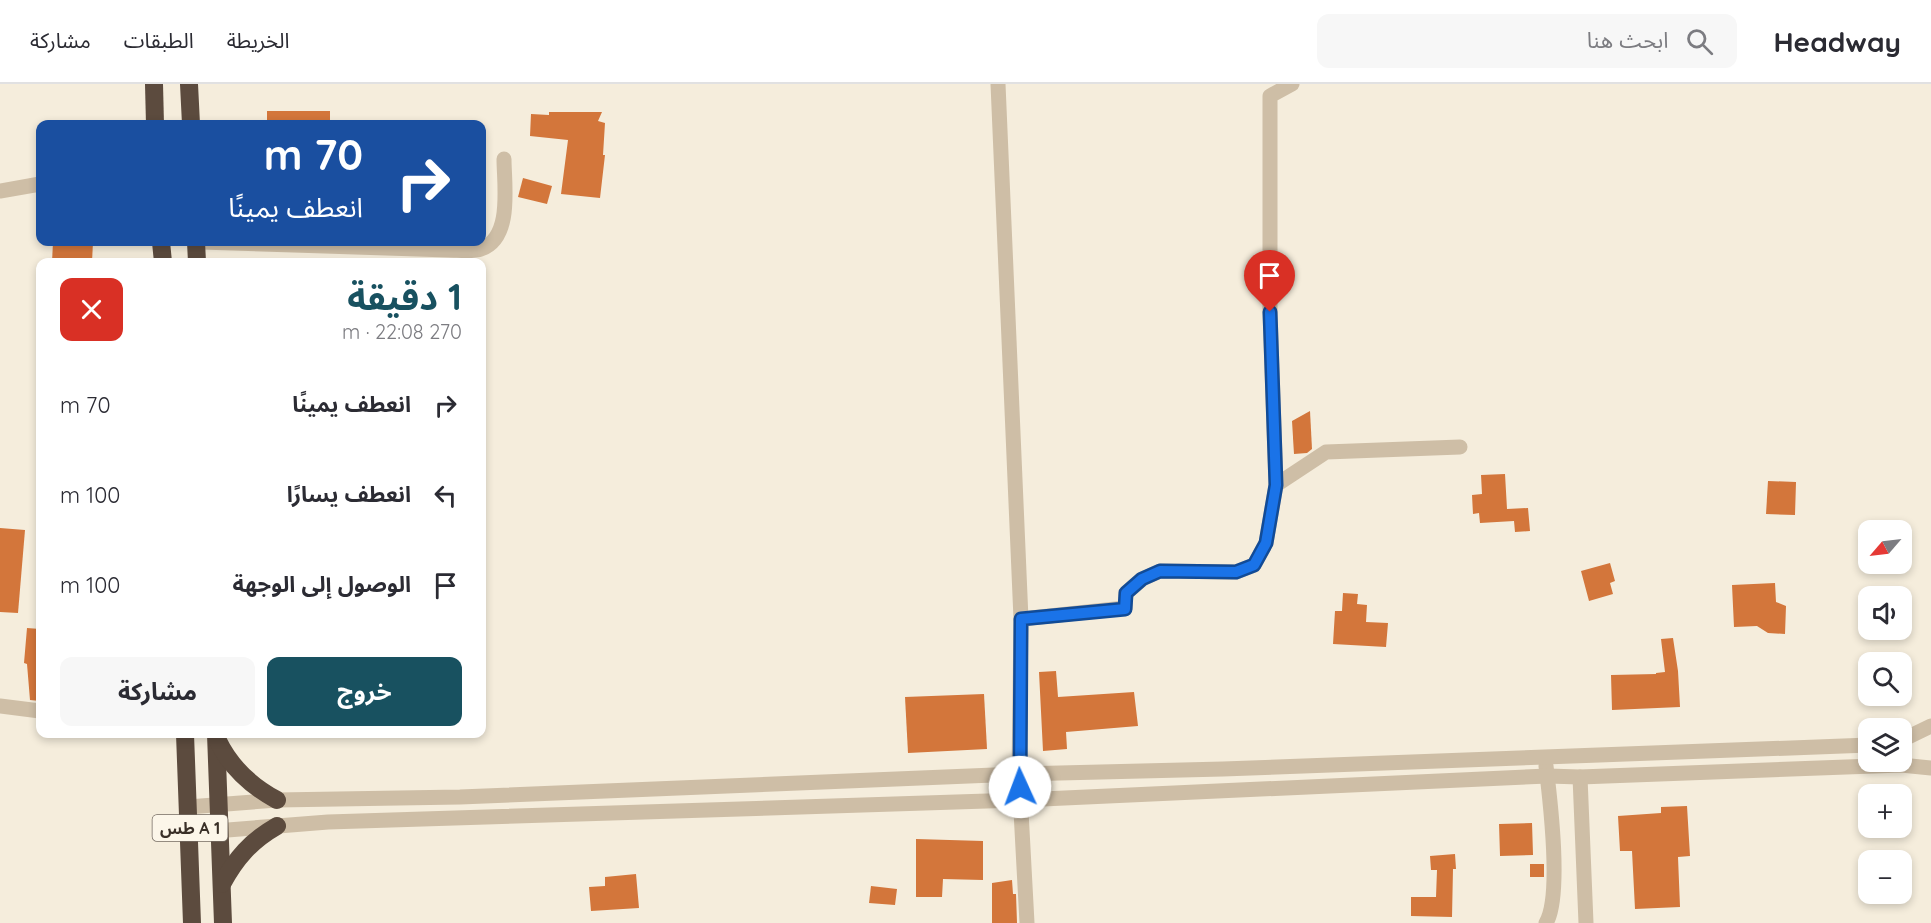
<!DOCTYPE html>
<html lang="ar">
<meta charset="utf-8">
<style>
body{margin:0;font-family:Quicksand,"Noto Sans Arabic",sans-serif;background:#f7f7f7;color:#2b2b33;direction:rtl;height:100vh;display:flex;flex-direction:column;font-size:22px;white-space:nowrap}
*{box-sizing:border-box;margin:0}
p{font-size:20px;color:#7c7c81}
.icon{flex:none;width:33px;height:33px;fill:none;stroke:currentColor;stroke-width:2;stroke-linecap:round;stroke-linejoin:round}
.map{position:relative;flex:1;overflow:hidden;direction:ltr}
.sheet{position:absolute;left:36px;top:174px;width:450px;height:480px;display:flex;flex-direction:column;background:#fff;border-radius:12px;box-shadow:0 3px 9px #0003;direction:rtl}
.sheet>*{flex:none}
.banner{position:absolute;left:36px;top:36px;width:450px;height:126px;border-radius:12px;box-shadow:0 3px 9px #0003;direction:rtl;background:#1a4fa0;color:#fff;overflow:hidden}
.needle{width:39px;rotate:242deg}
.tools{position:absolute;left:1858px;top:436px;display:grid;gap:12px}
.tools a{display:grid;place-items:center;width:54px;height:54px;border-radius:12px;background:#fff;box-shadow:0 3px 9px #0003;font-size:30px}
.pin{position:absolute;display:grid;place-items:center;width:51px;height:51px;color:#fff;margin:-62px -26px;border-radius:50% 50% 50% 0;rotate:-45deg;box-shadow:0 0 6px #0007}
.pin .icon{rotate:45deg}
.me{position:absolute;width:66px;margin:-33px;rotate:358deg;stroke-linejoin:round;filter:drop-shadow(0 0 4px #0008)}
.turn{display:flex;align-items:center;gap:21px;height:126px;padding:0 24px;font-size:27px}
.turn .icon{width:78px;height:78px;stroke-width:2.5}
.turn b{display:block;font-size:42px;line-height:51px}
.round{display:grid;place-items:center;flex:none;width:63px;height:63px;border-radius:12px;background:#f7f7f7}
.summary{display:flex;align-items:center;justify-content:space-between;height:102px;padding:0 24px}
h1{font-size:36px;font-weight:700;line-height:45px;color:#185160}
.button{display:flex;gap:12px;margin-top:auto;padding:12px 24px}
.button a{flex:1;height:69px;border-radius:12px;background:#185160;color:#fff;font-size:24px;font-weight:700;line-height:69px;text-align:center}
.button a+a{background:#f7f7f7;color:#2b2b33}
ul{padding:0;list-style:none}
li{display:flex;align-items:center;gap:18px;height:90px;padding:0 24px}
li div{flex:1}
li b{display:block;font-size:22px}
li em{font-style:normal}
header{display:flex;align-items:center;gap:36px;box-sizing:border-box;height:84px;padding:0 30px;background:#fff;border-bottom:2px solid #e1e1e2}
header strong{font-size:28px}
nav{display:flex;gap:33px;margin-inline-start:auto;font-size:21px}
.search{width:420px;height:54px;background:#f7f7f7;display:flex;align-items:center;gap:15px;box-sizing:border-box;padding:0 21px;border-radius:12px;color:#7c7c81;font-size:22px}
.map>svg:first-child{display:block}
.building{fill:#d3763b}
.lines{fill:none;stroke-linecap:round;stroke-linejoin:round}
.minor{stroke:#cebea6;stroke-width:15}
.highway{stroke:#5c4b3e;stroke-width:18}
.route-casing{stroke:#114b97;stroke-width:15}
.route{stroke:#1a73e8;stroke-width:10}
.labels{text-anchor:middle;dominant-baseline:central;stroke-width:4.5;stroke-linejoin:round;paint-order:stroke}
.shield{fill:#fcf6e9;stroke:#746b62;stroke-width:1.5}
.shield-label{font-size:16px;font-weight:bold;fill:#3a3028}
</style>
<header>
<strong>Headway</strong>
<div class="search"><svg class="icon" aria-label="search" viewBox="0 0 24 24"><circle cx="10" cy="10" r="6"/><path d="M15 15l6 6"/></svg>ابحث هنا</div>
<nav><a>الخريطة</a><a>الطبقات</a><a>مشاركة</a></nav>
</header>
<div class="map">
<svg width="1931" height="839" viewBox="0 0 1931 839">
<rect width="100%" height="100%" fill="#f5eddc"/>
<g class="building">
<rect x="267" y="27" width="63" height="13"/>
<polygon points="549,28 602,28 598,37 605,39 603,71 605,71 600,114 561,110 568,56 530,52 531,30 549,31"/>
<polygon points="523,94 552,102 547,120 518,113"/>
<polygon points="53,158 93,158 92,178 52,178"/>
<polygon points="1310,327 1312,365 1307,369 1294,370 1292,337"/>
<polygon points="1505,390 1507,425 1528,424 1530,447 1515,448 1514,437 1480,439 1479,429 1473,430 1472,411 1482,410 1481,391"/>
<polygon points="1768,397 1796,398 1795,431 1766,430"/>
<polygon points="0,444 25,446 18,529 0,528"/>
<polygon points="1610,479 1615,497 1610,499 1613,510 1589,517 1581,487"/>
<polygon points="1775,499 1776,518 1786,522 1785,550 1768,549 1757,542 1734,543 1732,501"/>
<polygon points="1343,509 1358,510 1357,520 1367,521 1366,538 1388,539 1386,563 1333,560 1335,527 1342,527"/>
<polygon points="27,544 40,545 40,617 30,616 27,580 24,579"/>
<polygon points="1673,554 1678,587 1680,623 1612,626 1611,591 1656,590 1656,589 1665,588 1661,555"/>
<polygon points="1056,587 1058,613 1134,608 1138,642 1066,648 1067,665 1043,667 1039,588"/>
<polygon points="984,610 987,665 908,669 905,613"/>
<polygon points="1687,722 1690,772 1678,773 1680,823 1635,825 1632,767 1620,767 1618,732 1661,729 1661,723"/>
<polygon points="1532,739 1533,771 1500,772 1499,740"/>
<polygon points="916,755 983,757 983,796 943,795 942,813 916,813"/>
<polygon points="1455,770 1456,785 1453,785 1452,833 1411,832 1411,813 1436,813 1437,786 1431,786 1430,772"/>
<rect x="1530" y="780" width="14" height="13"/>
<polygon points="636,790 639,824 591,827 589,803 605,802 605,793"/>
<polygon points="1012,796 1013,810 1016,810 1017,839 992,839 992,799"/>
<polygon points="871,802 897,805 895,821 869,819"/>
</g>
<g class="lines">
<g class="minor">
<polyline points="998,0 1021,535 1019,690 1027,839"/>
<polyline points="0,107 40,100"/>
<path d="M201 158 448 166C458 166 473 168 481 165 513 154 504 100 504 75"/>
<polyline points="1276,401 1326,368 1460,363"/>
<polyline points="1021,535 1125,524 1126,509 1142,495 1160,487 1236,488 1254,481 1266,459 1276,401 1270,228 1270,12 1292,0"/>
<polyline points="0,622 40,627"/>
<polyline points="1902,656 1931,642"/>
<path d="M1546 682C1550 715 1562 812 1546 839"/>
<polyline points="1580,693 1586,839"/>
<polyline points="188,723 277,716 460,713 1019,690 1223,685 1869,661"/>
<polyline points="190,749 328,738 1021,716 1548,692 1580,693 1901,681 1931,684"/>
</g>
<g class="highway">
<polyline points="154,0 155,40"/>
<polyline points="189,0 191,40"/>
<polyline points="161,158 163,178"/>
<polyline points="196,158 197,178"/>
<polyline points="185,650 192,839"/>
<polyline points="216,650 223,839"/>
<path d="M218 657C231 684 251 702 277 716"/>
<path d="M222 800C236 774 251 757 277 742"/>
</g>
</g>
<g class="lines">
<defs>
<polyline id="route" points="1020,703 1021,535 1125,525 1126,509 1142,495 1160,487 1236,488 1254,481 1266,459 1276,401 1270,228"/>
</defs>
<use href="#route" class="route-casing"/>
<use href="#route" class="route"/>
</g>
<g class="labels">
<rect class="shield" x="152.5" y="731" width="75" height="26" rx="4.5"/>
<g class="shield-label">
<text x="190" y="744">طس A 1</text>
</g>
</g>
</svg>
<div class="tools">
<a><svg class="needle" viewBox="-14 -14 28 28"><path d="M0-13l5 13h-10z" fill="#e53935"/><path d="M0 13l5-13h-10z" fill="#7c7c81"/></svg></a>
<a><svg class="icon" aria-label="sound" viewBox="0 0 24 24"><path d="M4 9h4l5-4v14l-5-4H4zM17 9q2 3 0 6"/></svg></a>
<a><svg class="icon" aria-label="search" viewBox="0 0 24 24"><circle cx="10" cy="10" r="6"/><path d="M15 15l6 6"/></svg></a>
<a><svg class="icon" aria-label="layers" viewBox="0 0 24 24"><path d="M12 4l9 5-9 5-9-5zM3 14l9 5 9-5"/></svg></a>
<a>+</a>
<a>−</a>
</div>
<div class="pin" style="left:1270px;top:228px;background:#d93025"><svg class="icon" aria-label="arrive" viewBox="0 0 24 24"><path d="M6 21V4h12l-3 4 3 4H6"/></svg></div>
<svg class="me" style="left:1020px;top:703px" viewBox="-20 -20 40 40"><circle r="19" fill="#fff"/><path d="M0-13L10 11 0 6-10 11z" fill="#1a73e8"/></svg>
<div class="banner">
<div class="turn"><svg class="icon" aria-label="right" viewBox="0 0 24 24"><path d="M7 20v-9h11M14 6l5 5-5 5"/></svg><div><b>70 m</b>انعطف يمينًا</div></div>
</div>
<section class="sheet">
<div class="summary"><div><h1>1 دقيقة</h1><p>270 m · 22:08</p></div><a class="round" style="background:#d93025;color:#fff"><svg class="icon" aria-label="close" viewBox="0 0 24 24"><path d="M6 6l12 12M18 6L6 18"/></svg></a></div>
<ul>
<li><svg class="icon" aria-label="right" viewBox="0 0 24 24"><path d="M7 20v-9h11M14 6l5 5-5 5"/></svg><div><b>انعطف يمينًا</b></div><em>70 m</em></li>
<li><svg class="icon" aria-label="left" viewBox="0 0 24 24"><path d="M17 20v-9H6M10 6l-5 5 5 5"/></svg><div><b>انعطف يسارًا</b></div><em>100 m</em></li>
<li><svg class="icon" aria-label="arrive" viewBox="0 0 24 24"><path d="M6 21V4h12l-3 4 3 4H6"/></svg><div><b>الوصول إلى الوجهة</b></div><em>100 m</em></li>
</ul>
<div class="button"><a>خروج</a><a>مشاركة</a></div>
</section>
</div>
